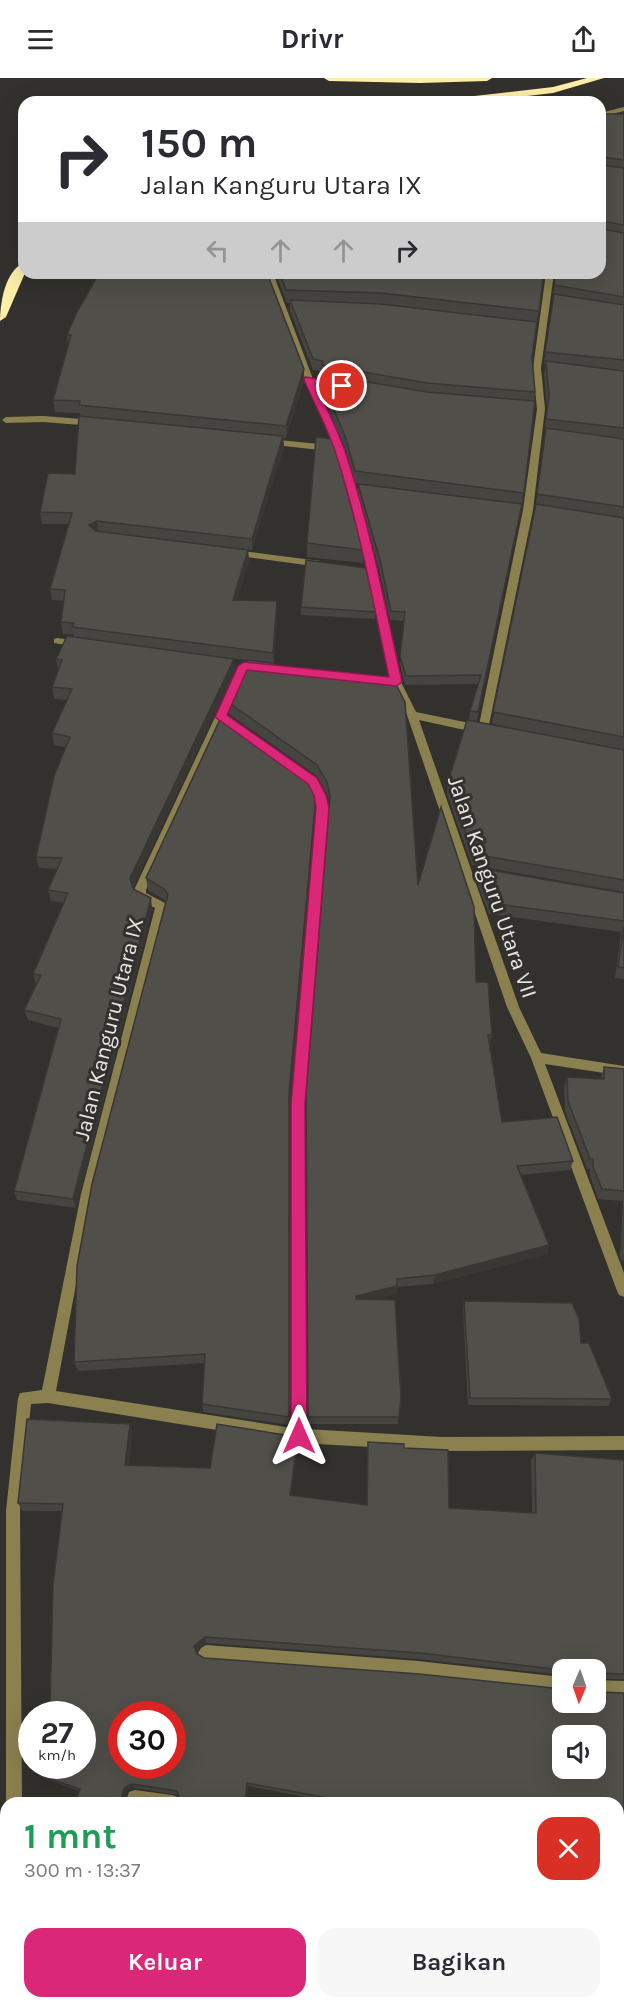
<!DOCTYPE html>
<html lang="id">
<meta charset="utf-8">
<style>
body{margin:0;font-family:Karla,sans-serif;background:#f7f7f7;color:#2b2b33;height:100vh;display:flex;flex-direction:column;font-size:22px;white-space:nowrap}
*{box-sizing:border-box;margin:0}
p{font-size:20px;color:#7c7c81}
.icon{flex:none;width:33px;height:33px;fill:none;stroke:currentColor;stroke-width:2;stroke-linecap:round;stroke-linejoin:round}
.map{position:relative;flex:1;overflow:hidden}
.drawer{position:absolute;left:0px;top:1719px;width:624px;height:212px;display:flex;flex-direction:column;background:#fff;border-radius:18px 18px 0 0;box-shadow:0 6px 24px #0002}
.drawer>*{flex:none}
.hud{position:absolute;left:18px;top:18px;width:588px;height:183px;border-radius:18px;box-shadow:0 6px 24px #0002;background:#fff;color:#2b2b33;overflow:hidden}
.needle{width:39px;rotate:182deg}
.controls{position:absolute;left:552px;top:1581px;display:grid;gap:12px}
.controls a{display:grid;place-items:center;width:54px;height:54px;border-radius:12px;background:#fff;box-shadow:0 6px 24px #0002;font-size:30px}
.speed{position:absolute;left:18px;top:1623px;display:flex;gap:12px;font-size:30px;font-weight:700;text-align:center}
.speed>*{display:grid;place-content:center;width:78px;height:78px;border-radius:50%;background:#fff;box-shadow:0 6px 24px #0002;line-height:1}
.speed small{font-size:15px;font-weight:400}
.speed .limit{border:9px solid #d22;background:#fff;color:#111}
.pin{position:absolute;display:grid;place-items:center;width:51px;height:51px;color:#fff;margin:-26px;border:3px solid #fff;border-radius:50%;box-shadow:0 2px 6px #0007}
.me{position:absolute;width:66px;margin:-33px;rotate:0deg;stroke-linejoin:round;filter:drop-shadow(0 0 4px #0008)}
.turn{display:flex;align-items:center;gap:21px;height:126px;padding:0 24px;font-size:27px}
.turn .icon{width:78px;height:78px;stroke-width:2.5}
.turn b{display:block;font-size:42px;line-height:51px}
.lanes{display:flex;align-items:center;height:57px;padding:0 24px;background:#0003;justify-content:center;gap:30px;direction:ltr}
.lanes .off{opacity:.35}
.round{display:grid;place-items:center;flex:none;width:63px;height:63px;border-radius:18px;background:#f7f7f7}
.summary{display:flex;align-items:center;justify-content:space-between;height:102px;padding:0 24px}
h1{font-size:36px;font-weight:700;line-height:45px;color:#1e9e55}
.cta{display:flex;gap:12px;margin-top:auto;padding:12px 24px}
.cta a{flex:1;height:69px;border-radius:18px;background:#db2777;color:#fff;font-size:24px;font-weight:700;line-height:69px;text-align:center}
.cta a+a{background:#f7f7f7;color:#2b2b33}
header{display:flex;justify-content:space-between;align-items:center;height:78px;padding:0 24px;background:#fff;font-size:27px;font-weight:700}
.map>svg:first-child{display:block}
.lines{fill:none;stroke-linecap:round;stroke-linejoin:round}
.street{fill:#8a8050;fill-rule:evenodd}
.highway{fill:#fdeea8;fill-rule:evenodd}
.wall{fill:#454440;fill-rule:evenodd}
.shaded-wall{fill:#383734}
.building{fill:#504f4a;stroke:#383734;stroke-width:1.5;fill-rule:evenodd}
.route{fill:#db2777;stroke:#8e194d;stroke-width:1.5}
.labels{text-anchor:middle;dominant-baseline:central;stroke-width:6;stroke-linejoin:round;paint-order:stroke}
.street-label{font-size:22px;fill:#e8e7e4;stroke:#32312d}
</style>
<header><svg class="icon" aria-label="menu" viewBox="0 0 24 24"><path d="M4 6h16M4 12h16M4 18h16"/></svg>Drivr<svg class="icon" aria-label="share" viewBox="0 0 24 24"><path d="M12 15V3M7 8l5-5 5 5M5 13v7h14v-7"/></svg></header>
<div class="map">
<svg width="624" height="1930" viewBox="0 0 624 1930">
<rect width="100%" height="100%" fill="#32312d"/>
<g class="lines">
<g class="street">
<polygon points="624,29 624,33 600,39 600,35"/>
<polygon points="265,195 273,195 313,301 343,371 377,492 401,604 416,634 479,647 523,432 537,331 533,290 546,195 554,195 541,290 545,331 533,432 488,652 483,656 419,642 519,929 541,975 624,988 624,998 545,986 624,1195 624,1219 619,1217 617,1213 531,980 507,929 407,637 391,604 367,492 335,371 305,301"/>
<polygon points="43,338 94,342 98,345 94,348 43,344 6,345 2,342 6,339"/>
<polygon points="269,361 329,367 333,370 329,373 266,366 265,364"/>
<polygon points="234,472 320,483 325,486 320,489 231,477 231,473"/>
<polygon points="57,560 79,563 84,566 79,569 54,565 54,561"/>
<path d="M244 585 249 588 146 812V815L165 825 167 828 93 1116 56 1313 292 1350V1026L318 730 311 712 293 693 298 689C315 696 324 713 328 730L304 1026 306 1351 442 1359 624 1358V1372L442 1373 299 1365 48 1325 31 1326 20 1433 22 1725H6V1433L18 1320 20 1315 42 1312 81 1116 155 830 136 820 134 812 239 588Z"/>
<polygon points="257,585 353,596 358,600 353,604 253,591 252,589"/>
<polygon points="206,1567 418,1583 562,1599 562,1614 418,1599 206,1583 201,1580 198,1575 201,1570"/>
<polygon points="596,1602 624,1603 624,1619 596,1617"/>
<polygon points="135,1712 172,1717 178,1719 180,1725 129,1725 127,1720 129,1714"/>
<polygon points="6,1923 6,1924 23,1924 23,1930 5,1930"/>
<rect x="564" y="1924" width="18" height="6"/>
</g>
<g class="highway">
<polygon points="324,0 492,0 487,3 420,5 329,3"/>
<polygon points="587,0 604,0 553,15 476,24 443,24 448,21 553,9"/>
<path d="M24 185 25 195 6 239 0 243C0 226 5 192 24 185Z"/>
</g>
</g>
<g class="wall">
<polygon points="600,36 624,36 624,672 492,646 536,426 545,353 547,331 544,296 546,286 544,286 556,195"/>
<polygon points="275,195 544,195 532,279 535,314 534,323 535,323 522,426 355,405 345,370 321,313 322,294 313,292 290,233 290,225 287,225"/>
<polygon points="67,257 304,304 286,360 283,360 284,369 252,472 248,472 249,483 237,522 277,534 274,586 273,586 273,594 418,807 476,904 492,957 489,968 502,1044 573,1083 570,1092 521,1097 549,1167 547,1176 433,1206 397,1209 396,1216 376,1221 401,1319 398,1346 308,1346 306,1016 330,727 327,716 317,698 229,636 228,624 248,582 234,581 235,593 133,809 152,831 76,1130 17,1122 14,1113 58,950 28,942 24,932 37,907 36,907 33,896 64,825 51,823 48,812 57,791 39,790 36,779 65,669 54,667 52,655 67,622 54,621 52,609 58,592 56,581 74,559 73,556 63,556 61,544 64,523 52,522 50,511 69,446 42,446 40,434 75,396 80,335 55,334 53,322 68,268"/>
<polygon points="358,406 520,436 477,643 469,642 470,633 478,606 405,607 400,587 404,543 390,542 379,491 358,416"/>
<polygon points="307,465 363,472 363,485 307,479"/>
<polygon points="301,529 376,534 375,541 301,537"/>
<polygon points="624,672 624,814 472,787 447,716 448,704"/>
<polygon points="316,717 316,730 290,1026 290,1347 203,1334 202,1326 205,1285 78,1293 74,1284 166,823 148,812 146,800"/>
<polygon points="478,790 624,815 624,901 615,900 621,854 489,836 476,801"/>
<polygon points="604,989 624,991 624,1182 621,1182 620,1178 623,1123 598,1121 590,1098 590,1091 587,1091 565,1033 564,1009 567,999 601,1000"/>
<polygon points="464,1223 581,1265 612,1321 608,1328 468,1327 463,1231"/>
<path d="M130 1346 132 1354 129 1387 210 1390 298 1367 291 1417 367 1427 368 1364 404 1370 449 1430 532 1435 531 1383 535 1375 624 1382V1601H599V1614L624 1615V1758H623L621 1775 624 1777V1877H618V1725H337L248 1708 247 1725H75L80 1713 46 1701 41 1698 64 1634 54 1635 50 1630 62 1433H22L18 1425ZM206 1565 418 1581 562 1597V1592H596L562 1624 204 1580 197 1576 196 1574ZM135 1710 178 1717 180 1723 126 1724 125 1721 127 1713Z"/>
</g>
<g class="shaded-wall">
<polygon points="304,291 304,304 286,360 286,348"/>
<polygon points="283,358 284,369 252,472 252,461"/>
<polygon points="522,426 520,436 477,643 478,634"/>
<polygon points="97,443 98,454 91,458 89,447"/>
<polygon points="248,472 249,483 234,533 233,522"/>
<polygon points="277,523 277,534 274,586 273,575"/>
<polygon points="234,581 235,593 132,811 130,800"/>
<polygon points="316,717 316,730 290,1026 290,1347 289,1015"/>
<polygon points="151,820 152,831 76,1130 73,1121"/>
<polygon points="549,1167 547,1176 433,1206 435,1197"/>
<polygon points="397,1208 396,1216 356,1227 356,1218"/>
<polygon points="130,1346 132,1354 128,1395 125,1387"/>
<polygon points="298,1359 298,1367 290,1425 290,1417"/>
<polygon points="205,1559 206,1565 196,1574 194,1568"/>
<polygon points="247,1705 248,1708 247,1725 245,1725"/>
<polygon points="132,1706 135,1710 127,1713 125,1721 127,1725 126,1725 122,1718 124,1710"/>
</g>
<g class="building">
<polygon points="600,36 624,36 624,82 602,79 600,84"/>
<polygon points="600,85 602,87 624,90 624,147 602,143 600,145"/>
<polygon points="600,146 602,151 624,155 624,219 554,207 556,195 600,195"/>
<polygon points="99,195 267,195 304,291 286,348 79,327 80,323 53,322 71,257 67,257 76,236"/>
<polygon points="280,195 544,195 539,233 381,215 286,212"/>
<polygon points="554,216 624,227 624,282 545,274"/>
<polygon points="290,222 381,226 537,244 532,279 535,314 427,305 322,287 323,283 313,281"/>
<polygon points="546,283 624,293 624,350 546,341 549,318"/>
<polygon points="321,296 427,314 535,323 524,415 355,393 345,358 321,301"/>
<polygon points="79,338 283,358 252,461 97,443 89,447 96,453 248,472 233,522 277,523 273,575 72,549 74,545 61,544 65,512 50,511 72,435 40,434 48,395 75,396"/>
<polygon points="546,350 624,361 624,429 537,416"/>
<polygon points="316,359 333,361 363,472 307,465"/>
<polygon points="358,406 522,426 478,634 470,633 481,597 406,598 400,578 405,534 391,533 380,482"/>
<polygon points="536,426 624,440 624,659 493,634"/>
<polygon points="306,482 366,490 376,534 301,529"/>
<polygon points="67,558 234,581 130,800 133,811 151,820 73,1121 14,1113 61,941 24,932 41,897 33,896 68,815 48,812 62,780 36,779 54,698 70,659 52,655 72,611 52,609 62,582 56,581"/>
<polygon points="248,582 272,585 272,594 393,601 405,624 418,807 441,729 474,829 476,904 488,904 492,957 488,957 502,1044 557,1039 573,1083 517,1088 549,1167 435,1197 397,1201 397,1208 356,1218 356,1221 395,1222 401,1319 399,1339 308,1339 306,1016 330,718 327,704 317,687 228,624"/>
<polygon points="223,635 306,695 313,705 316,717 289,1015 289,1339 202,1326 205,1276 74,1284 77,1188 92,1106 168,816 164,811 146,800"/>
<polygon points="467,642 624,672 624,802 473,776 448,704"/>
<polygon points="478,790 624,815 624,843 490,825"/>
<polygon points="624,848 624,890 618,889"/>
<polygon points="604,989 624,991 624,1113 602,1111 593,1089 593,1081 590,1081 568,1023 567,999 604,1001"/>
<polygon points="464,1223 572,1225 579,1241 581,1265 589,1265 612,1321 470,1320"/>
<path d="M27 1341 130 1346 125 1387 210 1390 217 1346 298 1359 290 1417 367 1427 368 1364 404 1366V1370L448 1372 449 1430 536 1435 535 1375 624 1382V1596L599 1595V1614L624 1615V1756H623L621 1775 624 1777V1876L618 1877V1725H355L247 1705 245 1725H75L80 1711 41 1698 45 1688H82V1636H63L66 1629 50 1630 53 1507 63 1426 18 1425ZM205 1559 420 1575 562 1592H596V1624H562V1611L419 1596 204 1580 197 1576 194 1568ZM122 1636H172V1688H122ZM562 1658H596V1690H562ZM132 1706 177 1713 180 1723 125 1724 122 1718 124 1710Z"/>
<polygon points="73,1924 297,1924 297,1930 72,1930"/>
<rect x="402" y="1924" width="144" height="6"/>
</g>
<path class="route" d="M305 299 342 305 347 308 342 311 316 306C325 328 337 350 345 373 370 448 385 527 402 604L396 608 247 592 227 637 317 700 326 717 329 730 305 1026 307 1358 305 1363 299 1365 293 1363 291 1358V1026L316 730 314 717 308 706 215 639 238 588 244 584 389 599C373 524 359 446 335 373 327 349 314 325 304 302Z"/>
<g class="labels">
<g class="street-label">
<text transform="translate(492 809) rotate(71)">Jalan Kanguru Utara VII</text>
<text transform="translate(109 951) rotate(-76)">Jalan Kanguru Utara IX</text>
</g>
</g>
</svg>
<div class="controls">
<a><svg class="needle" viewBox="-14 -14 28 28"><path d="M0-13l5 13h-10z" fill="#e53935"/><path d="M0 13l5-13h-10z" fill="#7c7c81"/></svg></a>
<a><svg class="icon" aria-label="sound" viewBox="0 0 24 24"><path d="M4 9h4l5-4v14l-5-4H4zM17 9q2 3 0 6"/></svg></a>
</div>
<div class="speed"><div>27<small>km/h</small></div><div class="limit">30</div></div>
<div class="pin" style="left:342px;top:308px;background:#d93025"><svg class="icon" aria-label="arrive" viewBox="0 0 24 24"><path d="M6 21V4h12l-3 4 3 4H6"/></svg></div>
<svg class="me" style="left:299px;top:1358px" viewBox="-20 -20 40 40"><path d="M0-17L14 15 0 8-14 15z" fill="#db2777" stroke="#fff" stroke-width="4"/></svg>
<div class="hud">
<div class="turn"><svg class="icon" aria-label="right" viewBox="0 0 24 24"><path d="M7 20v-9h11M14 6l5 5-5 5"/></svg><div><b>150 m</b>Jalan Kanguru Utara IX</div></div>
<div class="lanes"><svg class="icon off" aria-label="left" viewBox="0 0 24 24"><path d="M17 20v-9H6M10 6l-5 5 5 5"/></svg><svg class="icon off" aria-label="ahead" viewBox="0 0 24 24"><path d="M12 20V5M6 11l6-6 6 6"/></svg><svg class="icon off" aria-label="ahead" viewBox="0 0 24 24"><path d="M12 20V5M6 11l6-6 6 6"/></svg><svg class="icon" aria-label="right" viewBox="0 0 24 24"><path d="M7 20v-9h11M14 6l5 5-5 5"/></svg></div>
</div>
<section class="drawer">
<div class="summary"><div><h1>1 mnt</h1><p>300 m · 13:37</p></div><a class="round" style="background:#d93025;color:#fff"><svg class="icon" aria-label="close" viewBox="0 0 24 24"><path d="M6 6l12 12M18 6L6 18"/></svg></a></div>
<div class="cta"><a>Keluar</a><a>Bagikan</a></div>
</section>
</div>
